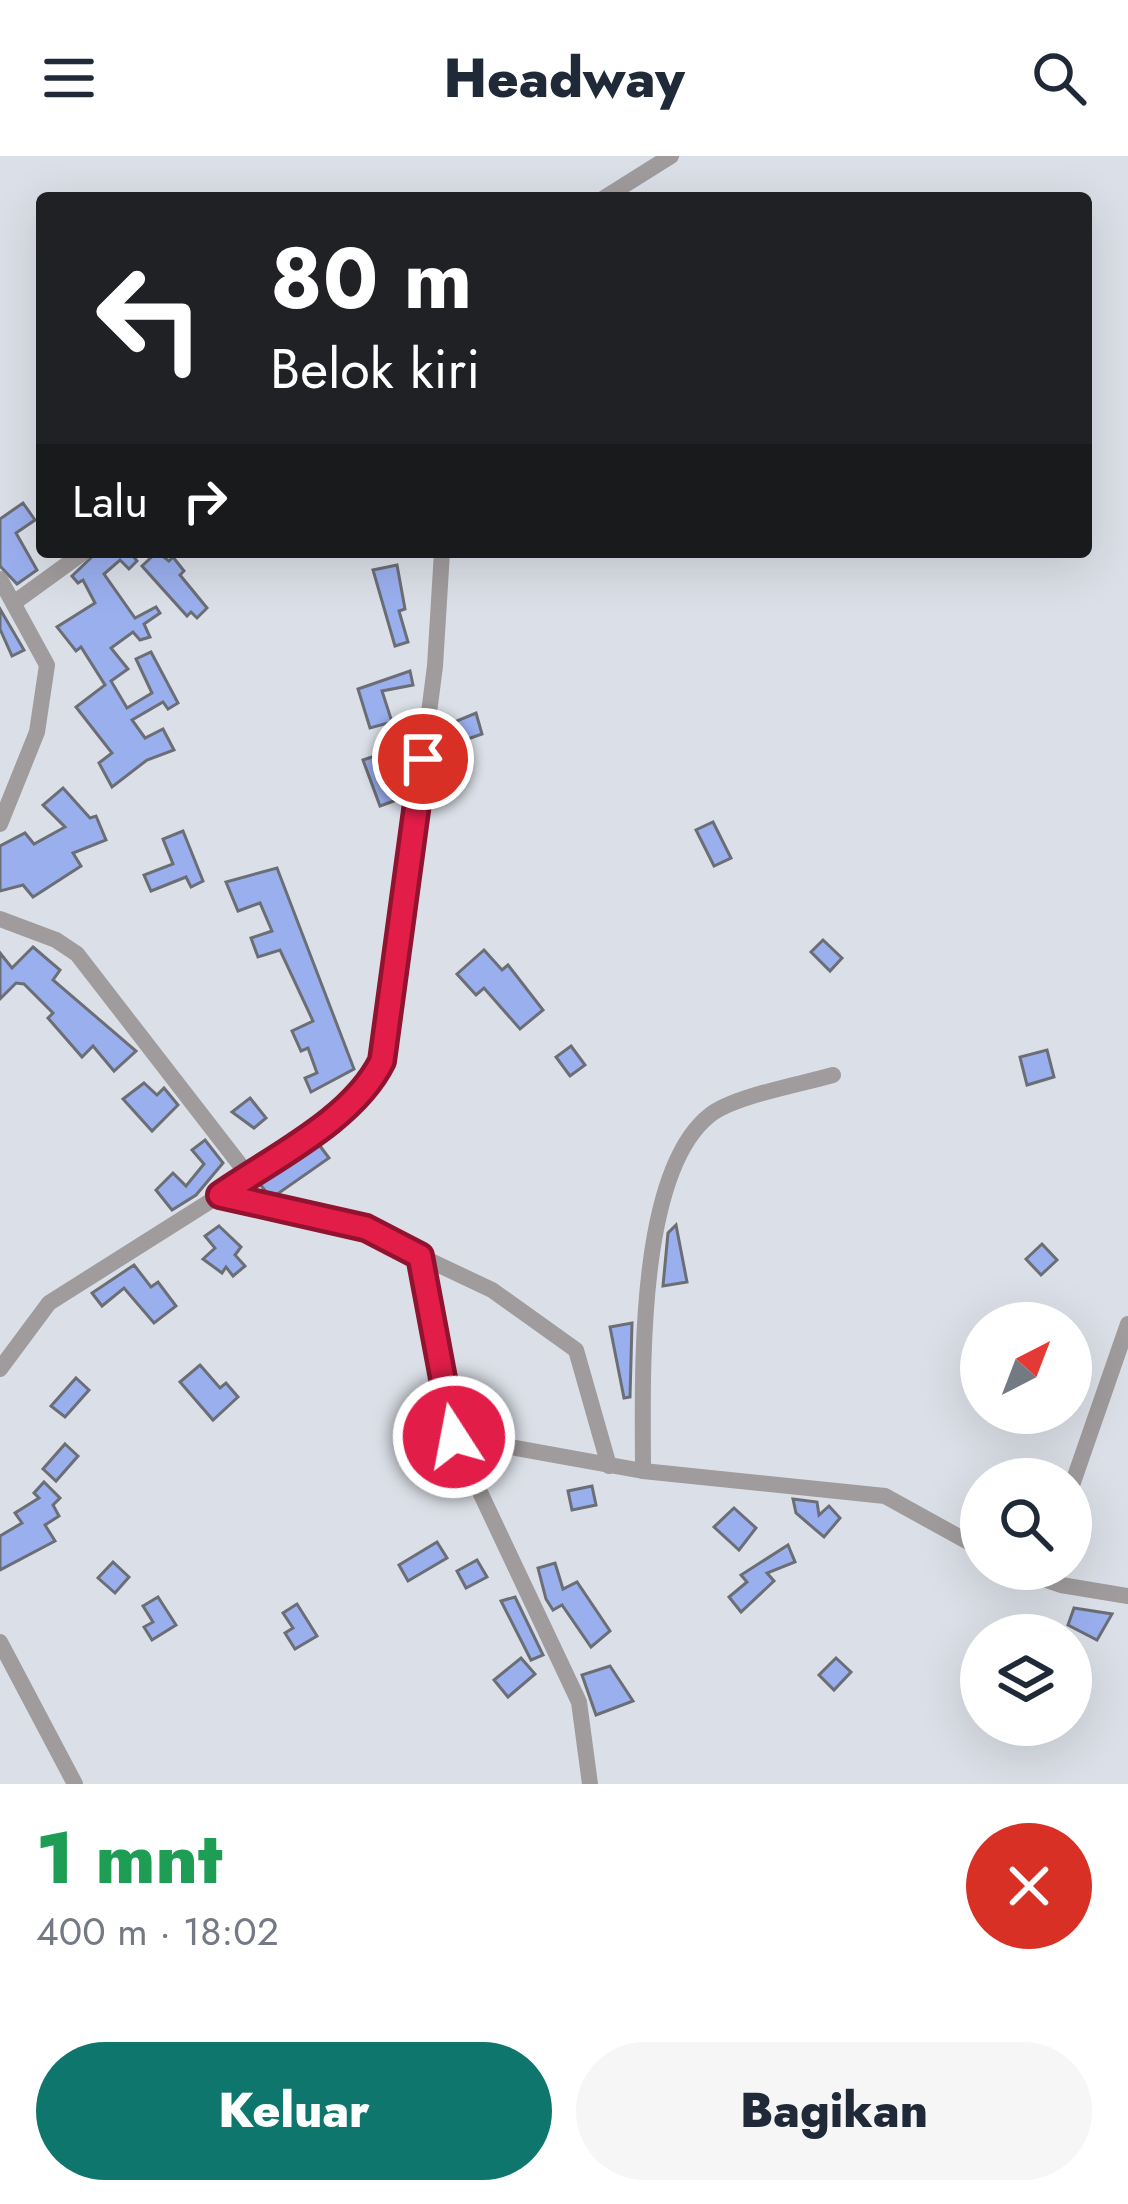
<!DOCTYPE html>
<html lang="id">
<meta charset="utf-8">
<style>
body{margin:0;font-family:Jost,sans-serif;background:#f6f6f7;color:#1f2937;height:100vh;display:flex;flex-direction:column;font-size:45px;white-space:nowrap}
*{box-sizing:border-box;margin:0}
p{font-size:39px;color:#747a83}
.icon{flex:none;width:66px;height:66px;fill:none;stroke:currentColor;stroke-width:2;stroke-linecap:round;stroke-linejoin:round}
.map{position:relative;height:1628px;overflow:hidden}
.sheet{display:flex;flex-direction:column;background:#fff;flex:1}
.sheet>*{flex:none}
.hud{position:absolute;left:36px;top:36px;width:1056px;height:366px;border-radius:12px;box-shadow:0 12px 48px #0002;background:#202124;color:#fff;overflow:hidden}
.needle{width:78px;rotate:42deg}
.controls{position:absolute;left:960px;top:1146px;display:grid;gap:24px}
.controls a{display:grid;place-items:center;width:132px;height:132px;border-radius:50%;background:#fff;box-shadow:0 12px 48px #0002;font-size:60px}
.pin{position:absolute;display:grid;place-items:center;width:102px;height:102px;color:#fff;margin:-51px;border:6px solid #fff;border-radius:50%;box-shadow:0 3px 12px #0007}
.me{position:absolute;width:132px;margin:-66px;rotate:349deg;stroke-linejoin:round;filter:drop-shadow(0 0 9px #0008)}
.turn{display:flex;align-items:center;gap:42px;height:252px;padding:0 36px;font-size:54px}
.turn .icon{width:156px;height:156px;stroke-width:2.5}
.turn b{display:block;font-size:84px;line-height:102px}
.then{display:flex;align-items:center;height:114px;padding:0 36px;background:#0003;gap:24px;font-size:45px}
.round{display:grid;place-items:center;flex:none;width:126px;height:126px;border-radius:63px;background:#f6f6f7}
.headline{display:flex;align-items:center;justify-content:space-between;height:204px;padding:0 36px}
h1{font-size:72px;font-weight:800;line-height:90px;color:#1e9e55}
.primary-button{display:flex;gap:24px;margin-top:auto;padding:24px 36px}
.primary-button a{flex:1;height:138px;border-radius:72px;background:#0f766e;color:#fff;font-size:48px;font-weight:800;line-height:138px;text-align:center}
.primary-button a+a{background:#f6f6f7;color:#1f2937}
header{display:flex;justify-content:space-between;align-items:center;height:156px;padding:0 36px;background:#fff;font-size:54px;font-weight:800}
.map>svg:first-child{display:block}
.building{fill:#9aafee;stroke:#6b6e75;stroke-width:3}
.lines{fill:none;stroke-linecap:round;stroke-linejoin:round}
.minor{stroke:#a09b9c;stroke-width:16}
.route-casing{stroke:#92132f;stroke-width:30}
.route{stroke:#e11d48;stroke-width:21}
</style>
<header><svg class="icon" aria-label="menu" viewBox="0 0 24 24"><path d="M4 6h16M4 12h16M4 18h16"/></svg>Headway<svg class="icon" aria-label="search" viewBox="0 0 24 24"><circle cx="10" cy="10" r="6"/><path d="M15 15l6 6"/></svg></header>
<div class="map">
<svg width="1128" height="1628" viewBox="0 0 1128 1628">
<rect width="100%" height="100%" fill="#dbdfe7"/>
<g class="building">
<polygon points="23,347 35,364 16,377 37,414 17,428 0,410 0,363"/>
<polygon points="97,396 130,396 137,405 129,413 120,404 104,418 135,462 156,451 160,457 144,468 150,481 140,484 133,476 111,492 128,513 111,525 127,552 152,537 136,503 151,496 178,547 168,553 163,546 132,564 145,582 163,573 174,594 147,604 112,631 99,607 112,597 76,551 105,529 81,491 76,495 57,471 95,447 83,424 78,427 72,420"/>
<polygon points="157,396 169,405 173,401 184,415 180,419 207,452 197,462 191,456 187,460 142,410"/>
<polygon points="397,409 405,453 399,455 408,486 395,490 373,414"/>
<polygon points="0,453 24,494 12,500 0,473"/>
<polygon points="410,515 413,529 382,535 392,566 370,572 358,533"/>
<polygon points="476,557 482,578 448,590 442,571"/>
<polygon points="387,596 402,642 380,650 363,604"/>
<polygon points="63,632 90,662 96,660 106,684 73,697 81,710 33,741 23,729 0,735 0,690 25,677 34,688 65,671 43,649"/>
<polygon points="713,666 731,702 714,710 696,674"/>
<polygon points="183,675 203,725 191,731 186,721 151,735 144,719 173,708 163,683"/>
<polygon points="277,712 354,913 311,936 305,922 317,917 308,892 301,895 292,875 313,865 280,794 258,801 251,782 272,775 260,747 238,755 226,726"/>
<polygon points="823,784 842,802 830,815 811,796"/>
<polygon points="33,791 60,814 53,824 136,895 114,915 93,890 82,901 48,862 53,857 24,828 16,827 0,843 0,797 12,812"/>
<polygon points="484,794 502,814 508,809 543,854 520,873 484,832 476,839 457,818"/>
<polygon points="571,890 585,909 570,920 556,901"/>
<polygon points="1047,894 1054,921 1027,929 1020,901"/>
<polygon points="144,927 157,939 164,932 178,949 152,975 123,943"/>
<polygon points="250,942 266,962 254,972 232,956"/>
<polygon points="205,984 223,1007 196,1039 172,1054 156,1034 173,1017 186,1030 204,1008 192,994"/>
<polygon points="317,986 329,1002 276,1039 267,1037 259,1027"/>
<polygon points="676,1069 687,1126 663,1130 668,1077"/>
<polygon points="219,1070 241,1091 235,1099 245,1110 233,1120 226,1111 222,1117 203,1103 215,1092 205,1080"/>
<polygon points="1042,1088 1057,1104 1041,1119 1026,1103"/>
<polygon points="134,1109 151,1131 158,1126 176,1150 154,1167 124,1132 102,1150 92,1137"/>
<polygon points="632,1167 630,1241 624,1242 610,1171"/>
<polygon points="200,1209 220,1232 226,1227 238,1241 213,1264 180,1226"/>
<polygon points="76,1222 89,1234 65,1261 51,1250"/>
<polygon points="65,1288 78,1300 56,1325 43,1313"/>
<polygon points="44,1326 60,1342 53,1349 59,1360 45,1369 55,1385 0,1414 0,1380 22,1367 15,1357 39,1342 34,1337"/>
<polygon points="592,1330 596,1349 572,1354 568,1335"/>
<polygon points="793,1343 817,1346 819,1359 829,1350 840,1362 824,1381 796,1357"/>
<polygon points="734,1352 756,1372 739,1394 714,1371"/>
<polygon points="437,1386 447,1402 408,1425 399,1409"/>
<polygon points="788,1389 795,1406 767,1417 774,1425 741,1456 729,1441 747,1426 741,1419"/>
<polygon points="477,1404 487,1421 466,1432 457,1415"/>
<polygon points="113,1406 129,1421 115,1437 98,1422"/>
<polygon points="555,1407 563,1433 577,1426 610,1475 591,1491 562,1449 553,1454 546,1443 538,1412"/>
<polygon points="158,1441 176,1469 152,1484 144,1471 153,1466 143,1450"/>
<polygon points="515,1441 543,1499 531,1504 501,1445"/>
<polygon points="297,1448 317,1480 295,1493 285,1477 293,1472 283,1457"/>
<polygon points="1074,1452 1112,1458 1097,1484 1068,1469"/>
<polygon points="521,1502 535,1518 508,1541 494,1524"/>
<polygon points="836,1502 851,1516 834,1534 819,1519"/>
<polygon points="610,1510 633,1545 596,1559 582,1519"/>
</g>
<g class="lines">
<g class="minor">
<polyline points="604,42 671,0"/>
<polyline points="0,423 47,509 37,576 0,668"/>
<polyline points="15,446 84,396"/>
<polyline points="0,763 56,784 77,798 248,1019"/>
<polyline points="220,1039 366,1072 420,1100 454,1281 643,1315 885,1340 981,1393"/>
<polyline points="420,1100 492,1134 576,1194 609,1310"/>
<polyline points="0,1213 49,1147 220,1039 351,947 371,928 387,884 435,510 442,396"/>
<polyline points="454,1281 579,1546 590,1628"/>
<path d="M643 1315C643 1226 635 1018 710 959 734 940 802 928 833 919"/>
<polyline points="1071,1332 1128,1168"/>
<polyline points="1014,1413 1061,1429 1128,1440"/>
<polyline points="0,1486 75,1628"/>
</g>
</g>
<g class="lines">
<defs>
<path id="route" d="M423 603 382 905C353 964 273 1002 220 1039L366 1072 420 1100 454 1281"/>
</defs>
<use href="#route" class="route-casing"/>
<use href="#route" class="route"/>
</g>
</svg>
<div class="controls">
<a><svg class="needle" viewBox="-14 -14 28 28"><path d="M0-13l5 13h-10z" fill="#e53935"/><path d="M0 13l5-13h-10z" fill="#747a83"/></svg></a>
<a><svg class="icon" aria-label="search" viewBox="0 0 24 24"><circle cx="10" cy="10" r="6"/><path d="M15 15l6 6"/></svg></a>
<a><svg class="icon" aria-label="layers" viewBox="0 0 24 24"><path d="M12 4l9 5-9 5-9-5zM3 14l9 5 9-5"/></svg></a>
</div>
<div class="pin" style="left:423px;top:603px;background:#d93025"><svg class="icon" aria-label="arrive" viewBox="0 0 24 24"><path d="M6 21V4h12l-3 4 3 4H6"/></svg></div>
<svg class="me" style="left:454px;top:1281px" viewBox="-20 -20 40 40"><circle r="17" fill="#e11d48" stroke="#fff" stroke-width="3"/><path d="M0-11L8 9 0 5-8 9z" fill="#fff"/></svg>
<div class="hud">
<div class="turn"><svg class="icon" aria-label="left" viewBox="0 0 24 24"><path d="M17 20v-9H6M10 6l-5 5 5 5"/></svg><div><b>80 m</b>Belok kiri</div></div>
<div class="then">Lalu<svg class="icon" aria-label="right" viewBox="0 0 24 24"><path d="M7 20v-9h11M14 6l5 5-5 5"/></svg></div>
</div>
</div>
<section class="sheet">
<div class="headline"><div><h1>1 mnt</h1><p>400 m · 18:02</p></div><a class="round" style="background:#d93025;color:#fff"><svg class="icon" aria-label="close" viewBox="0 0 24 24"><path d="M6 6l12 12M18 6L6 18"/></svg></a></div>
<div class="primary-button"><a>Keluar</a><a>Bagikan</a></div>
</section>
